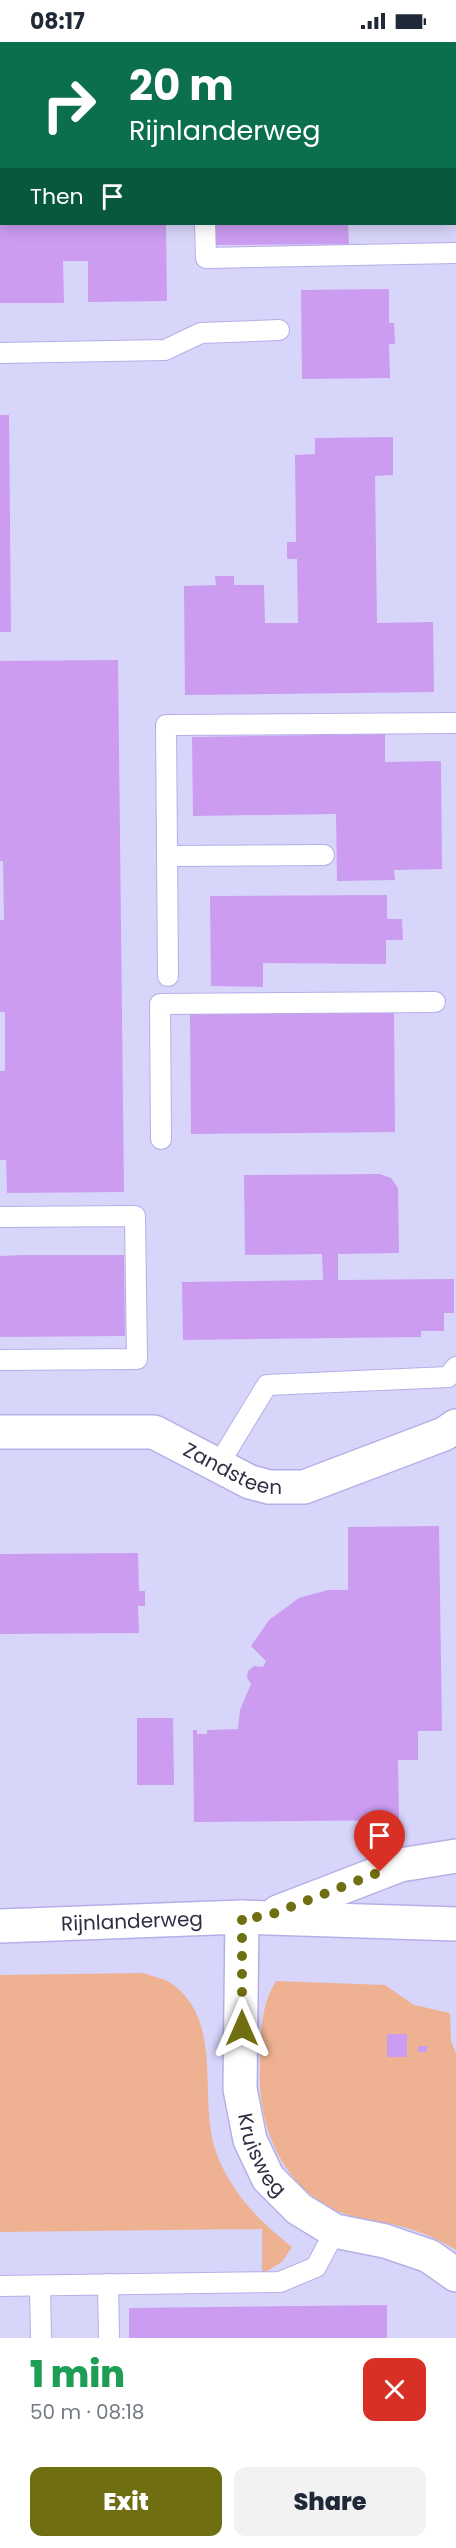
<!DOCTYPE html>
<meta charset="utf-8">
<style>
body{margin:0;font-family:Poppins,sans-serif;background:#f2f2f3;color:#1f2937;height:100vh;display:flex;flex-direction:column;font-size:22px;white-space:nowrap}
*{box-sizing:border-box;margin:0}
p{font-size:20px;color:#747a83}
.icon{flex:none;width:33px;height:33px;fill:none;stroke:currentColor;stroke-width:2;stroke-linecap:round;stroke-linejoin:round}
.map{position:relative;height:2296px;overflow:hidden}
.drawer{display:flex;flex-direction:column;background:#fff;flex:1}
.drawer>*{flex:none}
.top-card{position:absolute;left:0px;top:0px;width:456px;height:183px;box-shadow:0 3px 15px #0003;background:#0b6e4f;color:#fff;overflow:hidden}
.pin{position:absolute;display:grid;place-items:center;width:51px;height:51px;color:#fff;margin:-62px -26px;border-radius:50% 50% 50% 0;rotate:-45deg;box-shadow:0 0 6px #0007}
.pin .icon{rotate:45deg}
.me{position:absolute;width:66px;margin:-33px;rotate:0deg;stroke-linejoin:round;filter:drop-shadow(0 0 4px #0008)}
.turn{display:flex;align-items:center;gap:21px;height:126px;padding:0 30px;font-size:27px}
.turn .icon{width:78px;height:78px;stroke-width:2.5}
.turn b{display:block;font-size:42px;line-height:51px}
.then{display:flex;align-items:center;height:57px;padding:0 30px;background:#0003;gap:12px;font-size:22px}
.round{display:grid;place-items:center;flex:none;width:63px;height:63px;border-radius:12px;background:#f2f2f3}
.head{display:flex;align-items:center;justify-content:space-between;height:102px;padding:0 30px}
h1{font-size:36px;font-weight:800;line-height:45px;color:#1e9e55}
.action{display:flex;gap:12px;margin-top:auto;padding:12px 30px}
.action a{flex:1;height:69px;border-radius:12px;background:#6f6f11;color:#fff;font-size:24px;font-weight:800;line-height:69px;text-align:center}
.action a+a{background:#f2f2f3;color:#1f2937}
.status{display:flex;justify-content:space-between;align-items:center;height:42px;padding:0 30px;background:#fff;direction:ltr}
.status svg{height:16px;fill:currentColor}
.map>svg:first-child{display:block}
.built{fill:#d8d5fb;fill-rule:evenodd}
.green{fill:#eeb292}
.building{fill:#cb9cf0}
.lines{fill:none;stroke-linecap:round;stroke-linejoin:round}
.service-casing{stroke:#b6afe7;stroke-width:22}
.minor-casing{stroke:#b6afe7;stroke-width:36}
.tertiary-casing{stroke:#b6afe7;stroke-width:36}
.service{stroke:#fff;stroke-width:20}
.minor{stroke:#fff;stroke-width:33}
.tertiary{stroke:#fff;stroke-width:33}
.route{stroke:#6f6f11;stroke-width:10;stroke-dasharray:0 18}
.labels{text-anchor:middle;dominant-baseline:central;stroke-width:5;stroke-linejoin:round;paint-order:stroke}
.street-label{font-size:20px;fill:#302e44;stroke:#e2e0f7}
</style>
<div class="status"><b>08:17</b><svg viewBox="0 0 49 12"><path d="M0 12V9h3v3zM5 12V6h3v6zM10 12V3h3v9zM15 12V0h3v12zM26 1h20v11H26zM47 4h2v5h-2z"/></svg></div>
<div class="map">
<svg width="456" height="2296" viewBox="0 0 456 2296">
<rect width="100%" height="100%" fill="#e2e0f7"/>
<path class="built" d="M0 0H456V2296H0ZM2 2H454V182H2Z"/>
<g class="green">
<path d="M143 1931C151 1934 162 1936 169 1940 226 1977 197 2055 216 2110 231 2151 259 2179 292 2205L282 2220 262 2232V2187L0 2190V1933Z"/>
<path d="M276 1939 385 1943 414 1963 450 1971 451 1999 456 2011V2208C441 2199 427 2192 410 2187 390 2180 368 2180 348 2173 286 2153 257 2087 260 2027 261 1996 259 1966 276 1939Z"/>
</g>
<g class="building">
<polygon points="0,182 166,182 167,259 88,260 88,219 63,219 64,261 0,261"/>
<polygon points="215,182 348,182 349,202 216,203"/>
<polygon points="389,247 389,281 394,281 395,302 389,302 390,336 302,337 301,248"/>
<polygon points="0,373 9,373 11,590 0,590"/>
<polygon points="393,395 393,433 375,434 377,581 433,580 434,650 185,653 184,544 216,543 215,534 234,534 234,543 264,543 265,581 298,581 297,517 287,517 287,500 296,500 295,413 315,412 315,396"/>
<polygon points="118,618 124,1150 7,1151 6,1118 0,1118 0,1029 5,1029 5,970 0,970 0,878 4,878 3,819 0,819 0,619"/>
<polygon points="385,692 385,720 441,719 442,827 394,828 395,838 337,839 336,772 193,774 192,695"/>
<polygon points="387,853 387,877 402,877 403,898 386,898 386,922 263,921 263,945 211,944 210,854"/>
<polygon points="394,970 395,1090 191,1092 190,972"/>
<polygon points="380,1132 391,1136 398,1146 399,1211 338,1212 338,1238 454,1237 454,1271 444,1271 444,1289 421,1289 421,1295 183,1298 182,1240 323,1238 322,1212 245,1213 244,1133"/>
<polygon points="22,1213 124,1213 125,1294 0,1295 0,1214"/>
<polygon points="439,1484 442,1689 418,1689 418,1718 398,1718 399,1778 194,1780 193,1688 197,1688 197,1692 207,1692 207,1688 238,1687 240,1668 251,1642 247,1636 248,1629 254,1624 263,1625 266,1619 251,1604 269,1578 299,1556 328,1548 348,1548 348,1485"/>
<polygon points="138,1511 139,1549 145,1549 145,1564 138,1564 139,1591 0,1592 0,1512"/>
<polygon points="137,1676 173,1676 174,1743 137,1743"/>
<rect x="387" y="1992" width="20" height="23"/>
<rect x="418" y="2004" width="9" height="6"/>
<polygon points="387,2263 387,2296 129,2296 129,2266"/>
</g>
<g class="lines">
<defs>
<g id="service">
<polyline points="429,0 429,2"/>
<polyline points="454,51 456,51"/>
<polyline points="454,120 456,120"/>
<polyline points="205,182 206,216 456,211"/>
<polyline points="0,311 165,308 201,291 279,288"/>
<polyline points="167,814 324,813"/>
<polyline points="168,934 166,683 456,681"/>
<polyline points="161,1097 160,962 435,960"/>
<polyline points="0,1175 135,1174 137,1317 0,1318"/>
<polyline points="217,1425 267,1343 448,1335 456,1325"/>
<polyline points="108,2242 109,2296"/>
<polyline points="0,2244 280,2240 316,2225 335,2189"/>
<polyline points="40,2244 41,2296"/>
</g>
<g id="minor">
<path id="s1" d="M0 1390H154L250 1440 269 1445H304L444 1392 456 1384"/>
<path id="s2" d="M242 1875 240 2047 250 2098 268 2136 299 2167 335 2189 385 2199 429 2214 456 2233"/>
</g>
<g id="tertiary">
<polyline points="278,1870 400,1823 456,1814"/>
<path id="s3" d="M0 1884 242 1875 456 1882"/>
</g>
</defs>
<use href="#service" class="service-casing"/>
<use href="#minor" class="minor-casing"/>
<use href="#tertiary" class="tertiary-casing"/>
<use href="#service" class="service"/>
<use href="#minor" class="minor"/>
<use href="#tertiary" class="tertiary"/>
</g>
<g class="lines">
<polyline class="route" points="242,1986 242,1875 265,1875 380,1830"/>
</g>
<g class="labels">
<g class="street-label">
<text stroke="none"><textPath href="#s1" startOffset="242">Zandsteen</textPath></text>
<text stroke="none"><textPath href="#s3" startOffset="132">Rijnlanderweg</textPath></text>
<text stroke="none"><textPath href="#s2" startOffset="242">Kruisweg</textPath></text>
</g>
</g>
</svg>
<div class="pin" style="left:380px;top:1830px;background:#d93025"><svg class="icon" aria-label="arrive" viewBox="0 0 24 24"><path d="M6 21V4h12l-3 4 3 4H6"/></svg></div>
<svg class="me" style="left:242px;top:1986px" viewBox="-20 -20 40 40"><path d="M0-17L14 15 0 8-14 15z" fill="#6f6f11" stroke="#fff" stroke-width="4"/></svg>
<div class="top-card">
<div class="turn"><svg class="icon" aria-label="right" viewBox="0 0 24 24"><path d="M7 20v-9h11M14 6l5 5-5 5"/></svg><div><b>20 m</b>Rijnlanderweg</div></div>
<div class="then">Then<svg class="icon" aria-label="arrive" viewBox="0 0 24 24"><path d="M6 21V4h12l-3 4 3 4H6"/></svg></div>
</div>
</div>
<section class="drawer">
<div class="head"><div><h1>1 min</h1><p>50 m · 08:18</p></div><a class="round" style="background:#d93025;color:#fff"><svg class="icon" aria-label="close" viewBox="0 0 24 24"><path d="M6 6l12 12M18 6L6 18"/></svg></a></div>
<div class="action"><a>Exit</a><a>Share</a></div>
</section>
